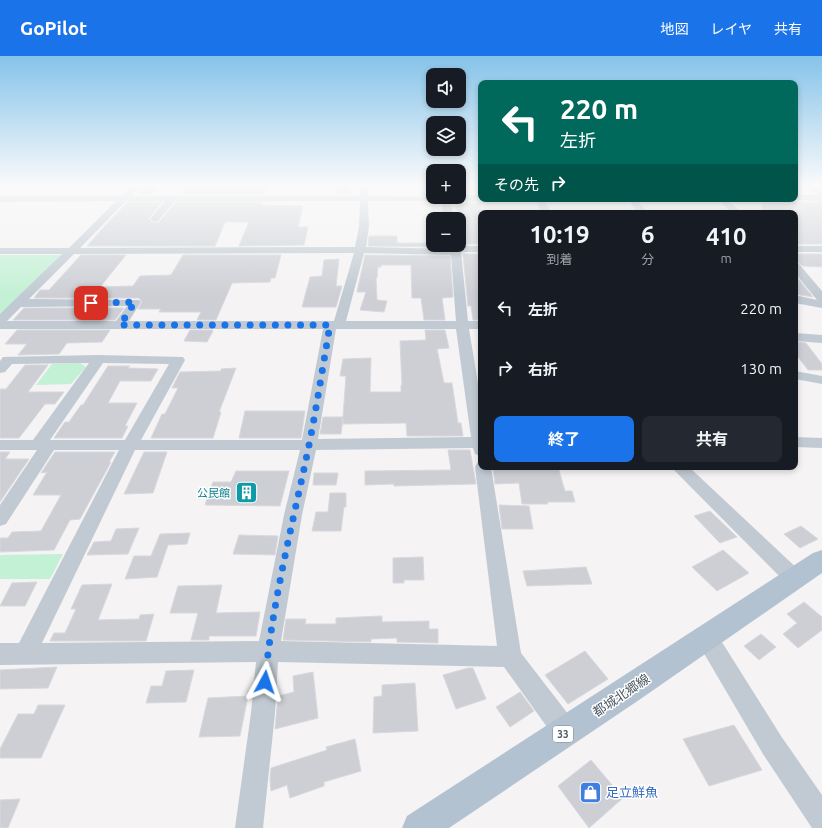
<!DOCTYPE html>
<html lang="ja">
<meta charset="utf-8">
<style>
body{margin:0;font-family:Ubuntu,"Noto Sans JP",sans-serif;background:#242831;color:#f1f3f6;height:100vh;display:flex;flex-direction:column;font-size:15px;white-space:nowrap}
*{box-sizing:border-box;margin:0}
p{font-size:13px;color:#9ea1a6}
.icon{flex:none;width:22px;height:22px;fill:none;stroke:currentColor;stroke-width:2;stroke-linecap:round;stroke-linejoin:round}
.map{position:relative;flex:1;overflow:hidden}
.panel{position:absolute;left:478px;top:154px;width:320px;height:260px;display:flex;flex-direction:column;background:#171b24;border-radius:8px;box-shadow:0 2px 6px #0003}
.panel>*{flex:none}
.guide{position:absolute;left:478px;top:24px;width:320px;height:122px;border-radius:8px;box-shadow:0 2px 6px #0003;background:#00695c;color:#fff;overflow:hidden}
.tools{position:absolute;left:426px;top:12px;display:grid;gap:8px}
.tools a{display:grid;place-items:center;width:40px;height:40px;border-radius:8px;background:#171b24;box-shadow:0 2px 6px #0003;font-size:20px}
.pin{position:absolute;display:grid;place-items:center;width:34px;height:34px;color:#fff;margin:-17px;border-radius:8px;box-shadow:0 2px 6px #0006}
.me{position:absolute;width:44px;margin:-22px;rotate:5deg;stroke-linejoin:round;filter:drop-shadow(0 0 3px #0008)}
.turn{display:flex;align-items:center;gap:14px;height:84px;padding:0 16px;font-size:18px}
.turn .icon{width:52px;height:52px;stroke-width:2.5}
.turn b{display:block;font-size:28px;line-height:34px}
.then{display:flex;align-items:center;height:38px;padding:0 16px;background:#0003;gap:8px;font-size:15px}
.eta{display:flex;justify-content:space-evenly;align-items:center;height:68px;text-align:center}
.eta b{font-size:24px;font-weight:700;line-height:28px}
.action{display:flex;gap:8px;margin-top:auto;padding:8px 16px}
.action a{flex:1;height:46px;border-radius:8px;background:#1a73e8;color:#fff;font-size:16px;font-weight:700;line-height:46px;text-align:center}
.action a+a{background:#242831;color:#f1f3f6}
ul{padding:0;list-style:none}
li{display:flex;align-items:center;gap:12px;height:60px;padding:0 16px}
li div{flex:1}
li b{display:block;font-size:15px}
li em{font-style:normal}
header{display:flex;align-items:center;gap:24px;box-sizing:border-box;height:56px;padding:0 20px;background:#1a73e8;color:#fff}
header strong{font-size:19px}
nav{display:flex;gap:22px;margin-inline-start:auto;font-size:14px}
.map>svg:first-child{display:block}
.green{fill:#c3f1d5}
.building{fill:#cdcfd5;stroke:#d7d9de}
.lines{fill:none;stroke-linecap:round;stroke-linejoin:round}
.minor{fill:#c1cad2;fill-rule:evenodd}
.major{fill:#b3c2d1;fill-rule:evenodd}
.route{stroke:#1a73e8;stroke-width:7;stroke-dasharray:0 12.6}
.labels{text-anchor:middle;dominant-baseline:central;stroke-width:3;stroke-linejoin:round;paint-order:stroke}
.shield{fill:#fff;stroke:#808990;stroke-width:1}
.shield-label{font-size:10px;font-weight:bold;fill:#4a5661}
.culture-label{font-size:11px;fill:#0d838f;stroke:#fff;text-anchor:end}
.near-street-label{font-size:13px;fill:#4a5661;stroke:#fff}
.near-shop-label{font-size:13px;fill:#366cbe;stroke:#fff;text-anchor:start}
</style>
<header>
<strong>GoPilot</strong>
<nav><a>地図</a><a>レイヤ</a><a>共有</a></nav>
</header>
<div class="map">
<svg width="822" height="772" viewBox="0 0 822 772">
<rect width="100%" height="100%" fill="#f5f3f3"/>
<g class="green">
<polygon points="0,199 61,199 0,259"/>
<polygon points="80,307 86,311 71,328 36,329 52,308"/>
<polygon points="63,498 50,523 0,523 0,499"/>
</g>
<g class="building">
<polygon points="146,130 159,130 152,138 139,138"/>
<polygon points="189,130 202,130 201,132 267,130 264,138 182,138"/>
<polygon points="339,130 350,130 350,138 337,138"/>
<polygon points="128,146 162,146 149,162 149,164 155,167 159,166 176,146 261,146 261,149 303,150 298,171 308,171 304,189 239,190 249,166 225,166 215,190 87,190 111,163"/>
<polygon points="459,146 481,146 481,188 461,188 459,187 459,163 456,149 459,149"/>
<polygon points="822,146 822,188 795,188 795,157 762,157 762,147"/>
<polygon points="369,180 397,180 397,187 433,187 433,189 448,189 448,191 368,190"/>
<polygon points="463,198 481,198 481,264 473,264 471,250 468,250"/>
<polygon points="795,198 822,198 822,211 803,210 799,207 795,206"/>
<polygon points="81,199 126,199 100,231 133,230 140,220 171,219 183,199 281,199 275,222 271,222 270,226 232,227 216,264 197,264 201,256 159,256 161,253 138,253 142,246 139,242 34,242 40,234 49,234"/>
<polygon points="365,199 450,200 453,241 442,242 445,264 424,264 421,242 412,242 411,209 381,209 381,211 378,211 377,222 376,222 377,244 387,245 384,256 360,254 366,236 357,236"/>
<polygon points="339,203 336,230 342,230 336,251 302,251 310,221 322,220 324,204"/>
<polygon points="795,219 813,241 795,238"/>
<polygon points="24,252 124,252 115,264 13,264"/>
<polygon points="17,274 110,274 102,286 67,287 59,298 18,299 27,288 5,288"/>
<polygon points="190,274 212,274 213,275 207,286 184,285"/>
<polygon points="425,274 445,274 449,292 437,293 444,327 452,327 458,367 461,367 463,380 407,380 406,367 343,368 343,362 341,378 320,378 323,361 343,361 346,320 340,320 343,303 371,302 370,336 401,336 401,329 402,329 400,285 426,284"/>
<polygon points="795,286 806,287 822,308 822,314 808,314 795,297"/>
<polygon points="25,309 48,309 28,336 64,336 55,348 45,348 19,382 0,382 0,333 6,333"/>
<polygon points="108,310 130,310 128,312 158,313 151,325 120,325 108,347 137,347 125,370 128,370 122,382 54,382 65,366 69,366 81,349 83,349"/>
<polygon points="236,312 219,356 221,356 213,382 151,382 162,358 165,358 178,332 172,332 180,316 221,315 221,313"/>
<polygon points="245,355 305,355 301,382 239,382"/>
<polygon points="448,394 470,394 476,428 394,430 394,428 365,429 365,415 451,414"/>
<polygon points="0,396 10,396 5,403 29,403 0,446"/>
<polygon points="55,396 115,396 109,406 111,406 80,463 70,464 54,494 0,496 0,482 8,482 12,476 41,475 61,439 33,439 47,416 41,417"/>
<polygon points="144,396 167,396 153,437 124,438"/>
<polygon points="493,411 558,411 565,435 572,435 575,446 547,446 548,448 522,448 519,427 495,428"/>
<polygon points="236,415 289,415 280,450 205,449 213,426 231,426"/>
<polygon points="314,417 338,417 336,429 313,429"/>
<polygon points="330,437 346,437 346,451 344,451 341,475 312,475 316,456 328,456"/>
<polygon points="499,449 529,450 533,473 502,473"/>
<polygon points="710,455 737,481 720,487 694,460"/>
<polygon points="801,470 818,483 800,492 784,478"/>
<polygon points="139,472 128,498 87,499 94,486 111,485 116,473"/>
<polygon points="190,477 187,488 168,489 157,521 125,523 134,500 151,500 160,478"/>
<polygon points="239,479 278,480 275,499 233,498"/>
<polygon points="723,494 749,517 717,535 692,511"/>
<polygon points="423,501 424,524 404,524 404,527 393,527 393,502"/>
<polygon points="586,511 592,528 527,530 523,515"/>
<polygon points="37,526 25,550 0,550 12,527"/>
<polygon points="112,528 98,564 139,563 140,559 154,558 146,585 50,585 54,577 65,577 76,553 71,553 82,529"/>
<polygon points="222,529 216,557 260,556 256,580 209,580 209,584 191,584 198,557 170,557 178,530"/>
<polygon points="804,546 822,561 822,574 798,592 783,578 797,567 787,558"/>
<polygon points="382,560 382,566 429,565 429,573 438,573 438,587 397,586 397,582 371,583 371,586 283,584 286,563 306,563 305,568 336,568 336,562"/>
<polygon points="761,578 776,591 759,604 744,590"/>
<polygon points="585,595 608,623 568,648 545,619"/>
<polygon points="57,611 48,632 0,633 0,614"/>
<polygon points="468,612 473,612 486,643 456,653 443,619"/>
<polygon points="194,614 186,646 146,647 151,630 162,630 166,615"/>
<polygon points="313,616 318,662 275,673 278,640 294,636 293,620"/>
<polygon points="415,627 418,675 373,677 374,641 382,640 382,629"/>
<polygon points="520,636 534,655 510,671 496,651"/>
<polygon points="248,640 240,680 199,681 208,642"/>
<polygon points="38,649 65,649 41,702 0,702 0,693 18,658 34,658"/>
<polygon points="734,669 762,714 709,730 683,683"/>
<polygon points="355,683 361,715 324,726 324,730 290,742 287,729 271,735 270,723 271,712 327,694 326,691"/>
<polygon points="591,704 623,742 589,772 558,730"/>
<polygon points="20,743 8,772 0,772 0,744"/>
</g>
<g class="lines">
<g class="minor">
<path d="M132 130H141L132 140H360V130H368V140L459 141V139H481V143H485L481 145H450L454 163H444L441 145H368L369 171 366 191 450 193V189H459V188L460 190H481V196H461L468 265H481V273H469L481 345V400L475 398 473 392 316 394 302 459 281 585 497 590 475 411 477 407 481 406V411H491L521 597 575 667 578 676 575 685 566 688 557 685 504 611 278 606 275 657 263 772H235L251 657 256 606 0 609V587H19L119 394H54L6 468 0 470V449L37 394H0V384H33L89 307 12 308 5 316 0 317V305L3 301 99 299 183 301 185 304 141 384H302L323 273H0V258L62 198H0V192H69L116 145 0 146V140H122ZM126 145H165L150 163 155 166 158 165 175 145H360L359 171 355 191 80 192ZM354 197 334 265H129L141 246 139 244 29 243 74 198ZM364 197 451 199 456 265H346ZM127 250 116 265H7L21 251ZM336 273H456L471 381 318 383ZM103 307 169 308 125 384H50ZM135 394H300L284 459 259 585 42 587Z"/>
<polygon points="795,139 822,139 822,145 792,144 795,143"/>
<polygon points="536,143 544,143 551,157 541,157"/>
<polygon points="628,143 637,143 648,157 638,157"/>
<polygon points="717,143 726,143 742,157 732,157"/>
<rect x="795" y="190" width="27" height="6"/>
<polygon points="795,207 799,208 822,235 822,252 795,247 795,239 817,244 795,217"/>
<polygon points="795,277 822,279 822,287 795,285"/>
<polygon points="795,315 822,320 822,328 795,323"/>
<polygon points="795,381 822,382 822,392 795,391"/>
<polygon points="671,411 689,411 801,516 804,522 801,528 794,530 787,528"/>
<polygon points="707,572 715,575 781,680 822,739 822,772 812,772 763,698 699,589 696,582 699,575"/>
</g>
<g class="major">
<polygon points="803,130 817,130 822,133 822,140"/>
<polygon points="822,494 822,517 639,644 449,772 402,772 407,760 813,497"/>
</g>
</g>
<linearGradient id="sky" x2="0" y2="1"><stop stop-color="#85c3ea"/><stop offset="0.54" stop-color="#fafafa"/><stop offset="1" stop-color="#fafafa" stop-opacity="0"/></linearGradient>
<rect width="822" height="239" fill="url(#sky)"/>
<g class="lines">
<path class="route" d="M91 247 135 246 120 269H330C323 309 317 349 309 389 293 467 272 546 265 626"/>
</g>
<defs>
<symbol id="building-square" viewBox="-11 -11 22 22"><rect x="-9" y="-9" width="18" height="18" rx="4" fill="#0f9aa8" stroke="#fff"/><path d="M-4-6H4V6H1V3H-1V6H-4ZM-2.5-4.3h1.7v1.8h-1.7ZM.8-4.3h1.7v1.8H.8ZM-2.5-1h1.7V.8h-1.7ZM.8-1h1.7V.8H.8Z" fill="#fff"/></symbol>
<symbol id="shop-square" viewBox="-11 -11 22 22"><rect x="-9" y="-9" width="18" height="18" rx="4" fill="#3f7fe0" stroke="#fff"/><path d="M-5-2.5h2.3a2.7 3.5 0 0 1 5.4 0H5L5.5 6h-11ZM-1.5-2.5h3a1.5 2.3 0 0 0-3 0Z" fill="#fff"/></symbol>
</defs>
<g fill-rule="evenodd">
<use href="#building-square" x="234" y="424" width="25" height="25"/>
<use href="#shop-square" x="578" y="724" width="25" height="25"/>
</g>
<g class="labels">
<rect class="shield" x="553" y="670" width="20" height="16" rx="3"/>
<g class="shield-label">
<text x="563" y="678">33</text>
</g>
<g class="culture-label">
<text x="230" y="437">公民館</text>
</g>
<g class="near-street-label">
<text transform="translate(621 639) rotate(-34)">都城北郷線</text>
</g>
<g class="near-shop-label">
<text x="606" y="736">足立鮮魚</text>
</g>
</g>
</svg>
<div class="tools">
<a><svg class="icon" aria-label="sound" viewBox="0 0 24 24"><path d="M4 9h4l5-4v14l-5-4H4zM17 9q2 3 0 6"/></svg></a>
<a><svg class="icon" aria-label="layers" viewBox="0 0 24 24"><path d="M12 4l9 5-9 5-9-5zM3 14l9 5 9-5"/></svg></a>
<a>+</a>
<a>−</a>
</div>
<div class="pin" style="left:91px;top:247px;background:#d93025"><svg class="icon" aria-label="arrive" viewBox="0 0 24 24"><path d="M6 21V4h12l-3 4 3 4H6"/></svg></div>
<svg class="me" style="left:265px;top:626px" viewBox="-20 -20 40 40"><path d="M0-17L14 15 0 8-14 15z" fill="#1a73e8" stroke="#fff" stroke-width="4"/></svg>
<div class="guide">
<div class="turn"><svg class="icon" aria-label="left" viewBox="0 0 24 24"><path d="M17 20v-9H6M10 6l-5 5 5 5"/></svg><div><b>220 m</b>左折</div></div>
<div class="then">その先<svg class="icon" aria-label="right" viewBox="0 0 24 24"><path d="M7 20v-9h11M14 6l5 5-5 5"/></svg></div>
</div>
<section class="panel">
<div class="eta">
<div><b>10:19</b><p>到着</p></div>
<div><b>6</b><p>分</p></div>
<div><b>410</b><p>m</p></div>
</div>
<ul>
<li><svg class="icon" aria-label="left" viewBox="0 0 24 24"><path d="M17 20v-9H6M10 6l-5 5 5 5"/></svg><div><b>左折</b></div><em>220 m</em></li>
<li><svg class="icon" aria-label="right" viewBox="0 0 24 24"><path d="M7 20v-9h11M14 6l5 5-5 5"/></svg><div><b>右折</b></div><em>130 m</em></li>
</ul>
<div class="action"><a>終了</a><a>共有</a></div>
</section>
</div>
